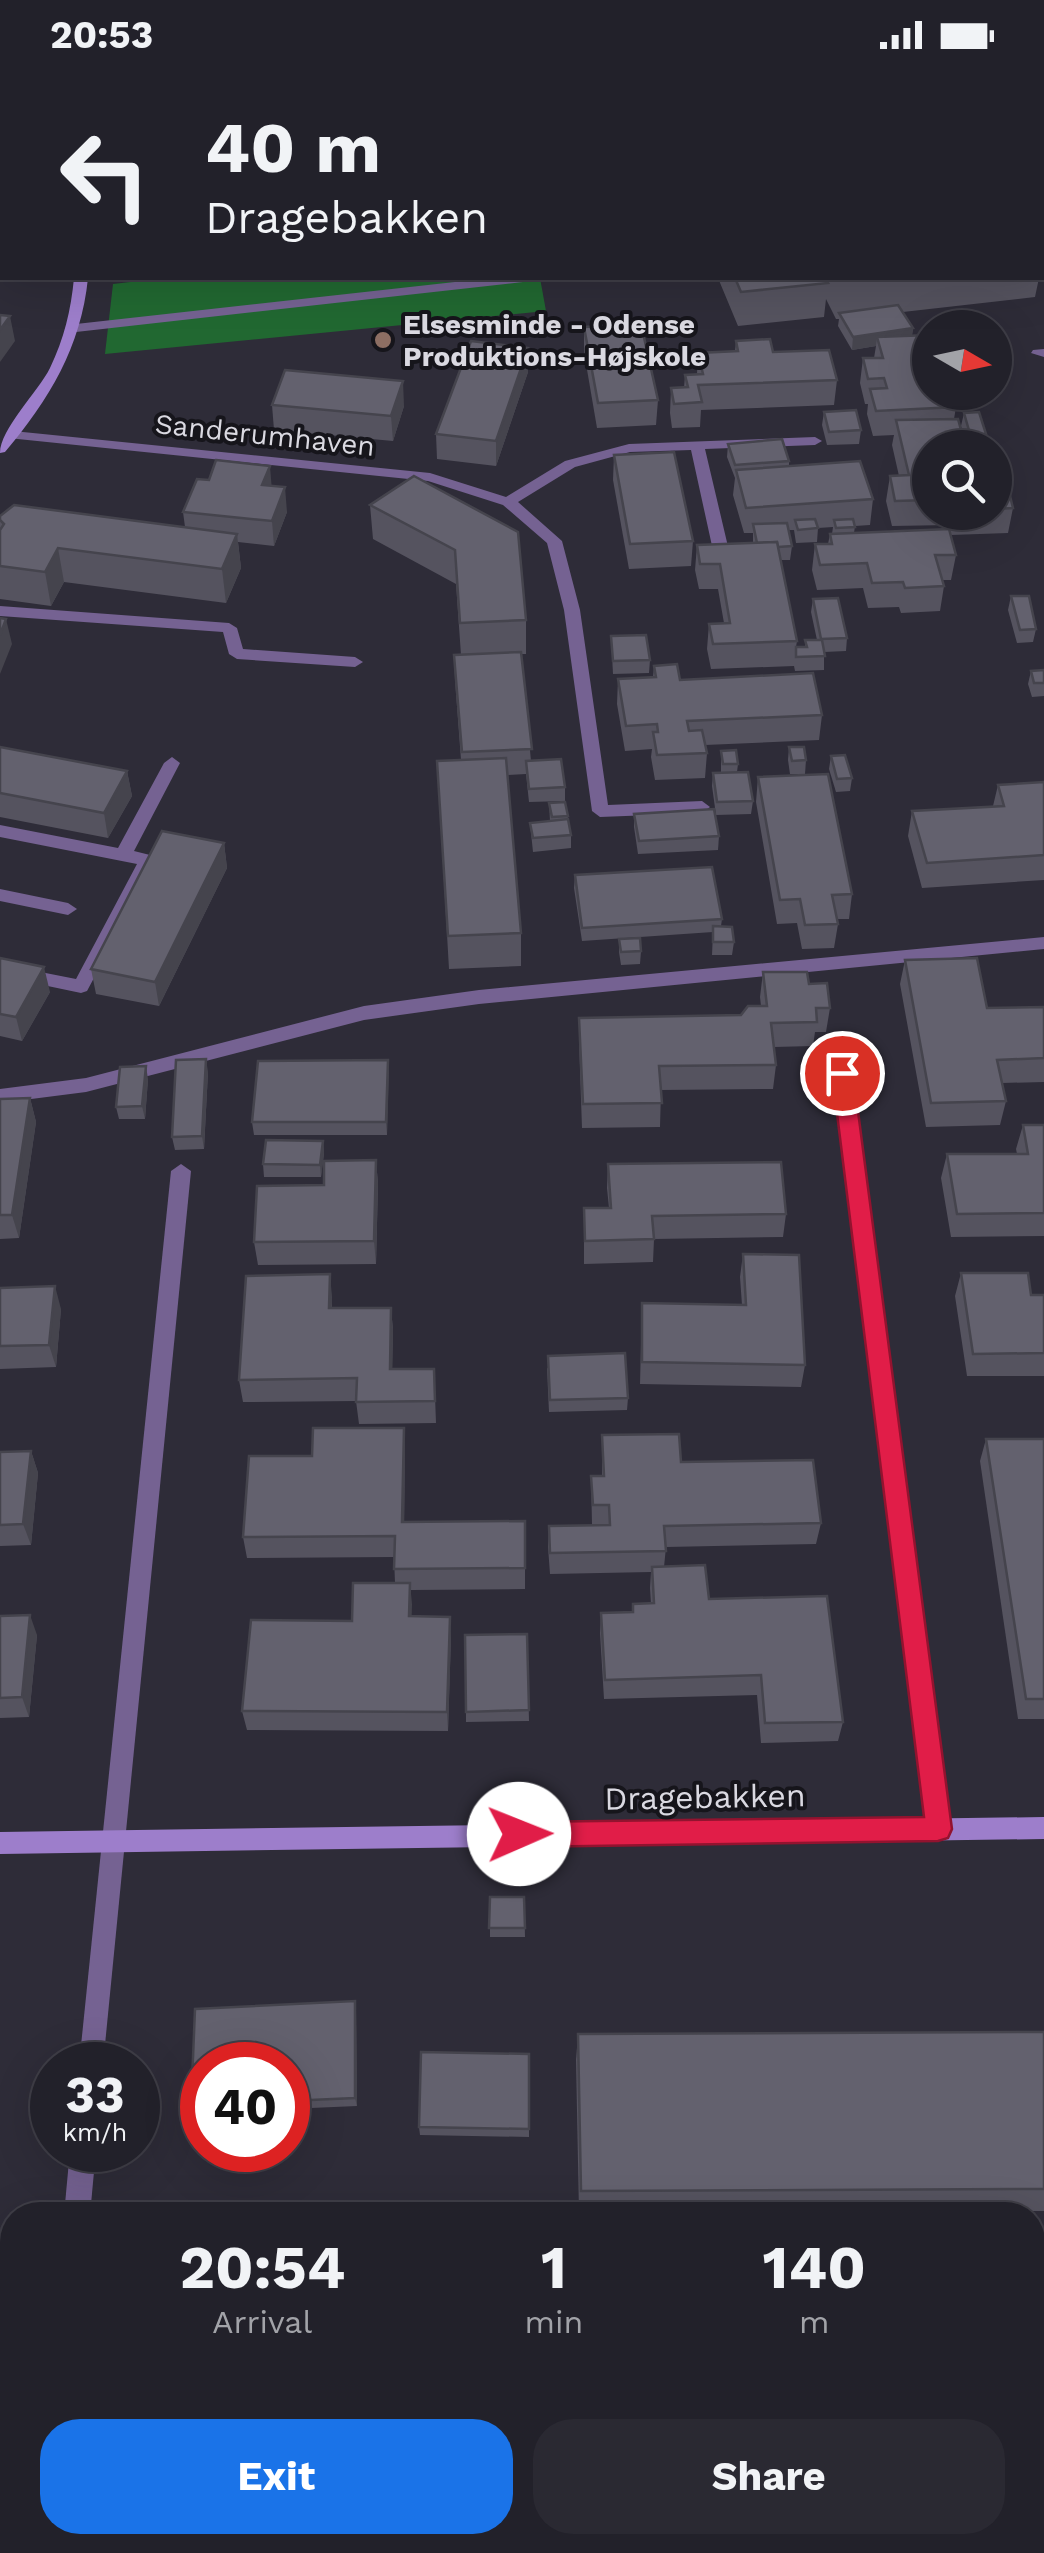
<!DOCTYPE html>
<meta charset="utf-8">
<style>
body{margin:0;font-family:"Work Sans",sans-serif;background:#2a2932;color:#f1f3f6;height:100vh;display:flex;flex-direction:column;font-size:38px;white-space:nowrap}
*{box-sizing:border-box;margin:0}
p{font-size:32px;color:#a2a3a8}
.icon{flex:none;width:55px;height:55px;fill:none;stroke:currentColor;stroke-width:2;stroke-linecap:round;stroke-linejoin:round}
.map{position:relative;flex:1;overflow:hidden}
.drawer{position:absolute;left:0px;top:2132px;width:1045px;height:352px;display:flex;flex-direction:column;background:#22212a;border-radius:40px 40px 0 0;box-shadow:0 10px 40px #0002,0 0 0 2px #3f3e47}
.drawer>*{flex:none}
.banner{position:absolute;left:0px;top:0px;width:1045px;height:210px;box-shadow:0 10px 40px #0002,0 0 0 2px #3f3e47;background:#22212a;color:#f1f3f6;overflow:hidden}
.needle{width:65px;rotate:99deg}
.controls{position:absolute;left:912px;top:240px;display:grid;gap:20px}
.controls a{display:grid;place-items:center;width:100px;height:100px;border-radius:50%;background:#22212a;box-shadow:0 10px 40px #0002,0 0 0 2px #3f3e47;font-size:50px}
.speed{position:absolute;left:30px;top:1972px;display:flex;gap:20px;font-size:50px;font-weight:700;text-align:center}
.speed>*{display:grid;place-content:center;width:130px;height:130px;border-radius:50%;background:#22212a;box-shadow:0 10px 40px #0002,0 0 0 2px #3f3e47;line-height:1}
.speed small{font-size:25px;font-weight:400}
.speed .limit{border:15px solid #d22;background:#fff;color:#111}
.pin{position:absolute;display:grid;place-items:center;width:85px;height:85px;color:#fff;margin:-42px;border:5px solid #fff;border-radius:50%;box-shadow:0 2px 10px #0007}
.me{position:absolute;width:110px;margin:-55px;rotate:89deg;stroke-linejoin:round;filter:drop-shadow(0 0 8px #0008)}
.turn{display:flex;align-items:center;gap:35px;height:210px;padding:0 40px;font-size:45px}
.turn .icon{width:130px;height:130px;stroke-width:2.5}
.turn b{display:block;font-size:70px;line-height:85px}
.eta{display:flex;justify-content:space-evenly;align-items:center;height:170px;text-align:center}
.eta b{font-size:60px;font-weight:700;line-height:70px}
.cta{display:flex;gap:20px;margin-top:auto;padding:20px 40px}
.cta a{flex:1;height:115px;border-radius:40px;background:#1a73e8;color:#fff;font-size:40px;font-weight:700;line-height:115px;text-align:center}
.cta a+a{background:#2a2932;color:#f1f3f6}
.status{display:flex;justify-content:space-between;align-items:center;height:70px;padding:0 50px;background:#22212a;direction:ltr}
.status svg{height:28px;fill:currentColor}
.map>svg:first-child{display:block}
.forest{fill:#216831}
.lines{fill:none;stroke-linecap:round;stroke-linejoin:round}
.lane{fill:#756292;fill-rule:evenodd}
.street{fill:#756292;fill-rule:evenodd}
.secondary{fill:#9d7ecb;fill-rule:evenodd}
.wall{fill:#55535f}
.shaded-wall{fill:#45444d}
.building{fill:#63616e;stroke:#45444d;stroke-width:2.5}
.route{fill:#e11d48;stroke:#92132f;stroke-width:2.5}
.education-dot{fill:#8d6e63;stroke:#16151b;stroke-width:4}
.labels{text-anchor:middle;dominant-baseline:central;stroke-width:8;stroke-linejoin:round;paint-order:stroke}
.far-poi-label{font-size:28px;font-weight:bold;fill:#dad9e1;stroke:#16151b;text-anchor:start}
.far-street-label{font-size:28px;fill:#dad9e1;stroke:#16151b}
.street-label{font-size:32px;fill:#dad9e1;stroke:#16151b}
</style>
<div class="status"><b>20:53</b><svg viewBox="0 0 49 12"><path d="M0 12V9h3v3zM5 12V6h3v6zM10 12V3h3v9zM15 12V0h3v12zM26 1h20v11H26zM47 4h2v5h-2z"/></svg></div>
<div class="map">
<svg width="1044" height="2483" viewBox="0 0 1044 2483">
<rect width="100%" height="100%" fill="#2e2c38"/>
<polygon class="forest" points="165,208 540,208 546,241 105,284 113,214"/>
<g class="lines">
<g class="lane">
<polygon points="491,208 530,208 523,212 76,262 69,258 76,254"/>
<polygon points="1044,279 1044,287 1031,283 1033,280"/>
<polygon points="0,536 229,553 237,558 243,579 355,587 363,592 355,597 237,589 229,584 223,562 0,546"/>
<polygon points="172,687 180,693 134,781 154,786 157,790 87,921 81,923 0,906 0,894 76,909 137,794 0,767 0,755 118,778 164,693"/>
<polygon points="0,819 68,833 77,839 68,845 0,831"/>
<polygon points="1044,867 1044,879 479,934 364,950 86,1022 0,1033 0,1019 86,1008 364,936 479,920"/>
</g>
<g class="street">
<polygon points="13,361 430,403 506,427 565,391 629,374 815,367 822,371 815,375 705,379 730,485 722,490 714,485 691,380 630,382 575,397 518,432 562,471 580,540 608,735 702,731 710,737 702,743 600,747 592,741 564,540 547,473 503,435 428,411 8,368 8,362"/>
<polygon points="842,996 851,1003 950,1759 946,1767 938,1770 930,1767 926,1759 833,1003"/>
<polygon points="181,1094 191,1101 103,1995 79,1995 171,1101"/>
<polygon points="70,2080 96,2080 90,2145 64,2145"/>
<polygon points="32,2472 60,2472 59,2483 31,2483"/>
</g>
<g class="secondary">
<path d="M74 208H88C81 277 49 330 5 382L0 383C0 359 38 322 50 298 64 269 71 240 74 208Z"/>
<polygon points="1044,1747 1044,1769 0,1784 0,1762"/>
</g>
</g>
<g class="wall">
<polygon points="293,0 379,0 379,2 296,2"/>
<polygon points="1039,0 1044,0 1044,20 1042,2 1038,2"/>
<polygon points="1044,96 1044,204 1042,201 1042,97"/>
<polygon points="718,208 1039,208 1035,227 903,242 913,258 912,266 956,337 954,349 930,378 930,442 995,442 995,422 1013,438 1008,463 951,465 949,455 892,456 886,431 890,406 899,406 892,375 894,365 873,366 867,344 868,334 865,334 860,313 863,288 874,288 876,276 852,280 838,256 839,249 836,249 826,229 824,247 738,256"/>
<polygon points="584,257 658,330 656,355 597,358 584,282"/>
<polygon points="736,271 773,282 837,310 834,335 701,340 700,357 672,358 670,343 671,318 684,318 685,305 697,304 698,283 735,281"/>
<polygon points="528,278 528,302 496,396 437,389 436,364"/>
<polygon points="272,335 404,336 393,371 274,360"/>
<polygon points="824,342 861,360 859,374 827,375 822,355"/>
<polygon points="964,343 986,364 983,377 967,378 961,356"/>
<polygon points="728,374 789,391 789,396 873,429 870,455 855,456 854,463 956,485 951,510 942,510 944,516 940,541 901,543 899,537 868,538 863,518 817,520 812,500 815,474 828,474 830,464 832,464 833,457 818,458 817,472 796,473 794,460 788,460 792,476 790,490 781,490 797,571 796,577 805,577 805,570 817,570 811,542 813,529 847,568 846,581 824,582 824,600 795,601 794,596 711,599 707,579 709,554 724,553 718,519 699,519 695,500 697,475 753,473 753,463 744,463 733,425 735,408 727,387"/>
<polygon points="614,385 693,471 691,496 629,499 613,410"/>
<polygon points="414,406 526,550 526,584 521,584 531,691 565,717 565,731 529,732 526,704 508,705 521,863 521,896 449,899 437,691 461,690 455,610 454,585 461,585 456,514 373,469 370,435"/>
<polygon points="272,416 287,442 274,476 238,472 241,498 226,533 64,512 51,536 0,529 0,446 185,457 183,442"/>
<polygon points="1011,526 1036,559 1033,572 1017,573 1008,540"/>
<polygon points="611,566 650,590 649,603 613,604"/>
<polygon points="654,596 680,610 822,645 819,670 705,675 707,683 705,708 655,710 651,687 652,679 625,681 617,634 618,609 653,607"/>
<polygon points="1044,600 1044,626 1032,627 1028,614 1031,601"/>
<polygon points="0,677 127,701 132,726 108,768 0,747"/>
<polygon points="789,677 806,690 805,704 790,704 788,690"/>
<polygon points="721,681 738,694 737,702 753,731 751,744 716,745 712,716 713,703 721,703"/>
<polygon points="831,686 852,708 850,721 836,722 829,699"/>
<polygon points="758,707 852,824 849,849 837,849 838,854 834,878 802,879 797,853 777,854 756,732"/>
<polygon points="1044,712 1044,810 922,818 908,766 912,741 993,736 998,715"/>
<polygon points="565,732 571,765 571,778 533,782 530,753 550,751 549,733"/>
<polygon points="634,744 719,766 718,780 638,784 634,757"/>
<polygon points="224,773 227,798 159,936 96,924 91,899"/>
<polygon points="575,805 722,849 721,856 734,872 732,885 712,885 713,862 582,871 574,818"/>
<polygon points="619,869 641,881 640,894 621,895 619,882"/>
<polygon points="0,888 50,922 22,971 0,966"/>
<polygon points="905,890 987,938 1044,937 1044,1012 1002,1013 1006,1031 1000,1055 926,1057 900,914"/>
<polygon points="763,902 809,914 830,938 826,962 815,962 813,976 774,977 776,995 773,1019 661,1020 660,1057 582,1058 579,972 579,948 741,945 761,936 760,927"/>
<polygon points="388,990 387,1065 254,1065 252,1052"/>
<polygon points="208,1002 204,1079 175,1080 172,1067"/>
<polygon points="148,1009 145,1049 119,1049 116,1037"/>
<polygon points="30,1028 36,1052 19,1168 0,1169 0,1029"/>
<polygon points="1023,1055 1044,1055 1044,1166 951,1167 941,1108 947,1084 1017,1084 1016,1079"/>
<polygon points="323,1071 324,1083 321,1107 264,1107 263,1094"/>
<polygon points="376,1090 378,1114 376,1194 258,1195 254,1172 324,1115"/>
<polygon points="608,1094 786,1144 783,1167 654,1169 653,1192 584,1194 584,1138 609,1138 607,1118"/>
<polygon points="743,1184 805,1295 801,1317 640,1314 642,1233 742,1235 740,1207"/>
<polygon points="961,1203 1031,1225 1044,1225 1044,1306 967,1306 955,1226"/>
<polygon points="330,1204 332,1238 391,1238 393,1260 392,1299 434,1299 436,1353 359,1354 356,1331 243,1332 239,1310"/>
<polygon points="0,1218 61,1239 56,1297 0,1299"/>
<polygon points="547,1298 628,1328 627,1340 549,1342"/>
<polygon points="404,1358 405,1380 404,1452 525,1451 525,1519 411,1520 411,1546 451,1567 448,1661 247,1660 242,1641 395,1513 394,1487 247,1488 243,1467 312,1386"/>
<polygon points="602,1365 681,1392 821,1453 816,1474 666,1477 664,1497 709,1529 843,1652 838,1671 761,1673 757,1625 604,1629 600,1563 601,1543 632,1542 651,1534 650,1518 651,1502 550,1504 548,1477 549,1456 592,1455 591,1406 602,1406"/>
<polygon points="986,1369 1044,1369 1044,1649 1018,1649 980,1391"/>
<polygon points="31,1381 38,1403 31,1475 0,1476 0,1382"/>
<polygon points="0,1546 37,1565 29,1647 0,1648"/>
<polygon points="527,1564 529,1651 466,1652 466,1642"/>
<polygon points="490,1827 524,1827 525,1867 490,1867"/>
<polygon points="355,1931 356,1940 357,2036 288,2039 288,1995 202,1995 202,2043 194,2043 191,2036 195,1939"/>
<polygon points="1044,1962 1044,2141 579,2143 576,1990 578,1964"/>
<polygon points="529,1984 529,2067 420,2065 419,2057"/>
</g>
<g class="shaded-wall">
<polygon points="328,0 379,0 379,2 318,2"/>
<polygon points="10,246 15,271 0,292 0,257"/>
<polygon points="913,258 911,271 877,267 876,276 852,280 853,267"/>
<polygon points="528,278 528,302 496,396 496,371"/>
<polygon points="403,311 404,336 393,371 391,346"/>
<polygon points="270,396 272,421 262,415"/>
<polygon points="285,417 287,442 274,476 272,451"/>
<polygon points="237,464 241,498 226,533 222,499"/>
<polygon points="58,478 64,512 51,536 45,502"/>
<polygon points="6,549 12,574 0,604 0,565"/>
<polygon points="127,701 132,726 108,768 104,743"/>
<polygon points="224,773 227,798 159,936 155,912"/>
<polygon points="44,897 50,922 22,971 16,947"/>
<polygon points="206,989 208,1002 204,1079 202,1066"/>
<polygon points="388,990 389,1003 387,1065 386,1052"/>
<polygon points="146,996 148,1009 145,1049 142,1036"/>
<polygon points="30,1028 36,1052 19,1168 12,1145"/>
<polygon points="323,1071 324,1083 321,1107 320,1095"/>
<polygon points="376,1090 378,1114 376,1194 374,1171"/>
<polygon points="330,1204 332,1227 331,1261 329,1238"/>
<polygon points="55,1216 61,1239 56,1297 49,1275"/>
<polygon points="391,1238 393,1260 392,1321 390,1299"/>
<polygon points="404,1358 405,1380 404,1473 402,1452"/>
<polygon points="31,1381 38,1403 31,1475 23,1454"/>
<polygon points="410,1513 412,1534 411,1567 409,1546"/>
<polygon points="30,1545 37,1565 29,1647 22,1627"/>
<polygon points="450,1547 451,1567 448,1661 447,1642"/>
<polygon points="355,1931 356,1940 357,2036 355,2028"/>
</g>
<g class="building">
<polygon points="522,0 872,0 875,2 511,2"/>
<polygon points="1044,96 1044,136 1042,137 1042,97"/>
<polygon points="735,208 825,208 828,213 741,222"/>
<polygon points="898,235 913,258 853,267 839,243"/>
<polygon points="0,245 10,246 0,260"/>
<polygon points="641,254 658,330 598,333 584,257"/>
<polygon points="930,265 930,322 951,322 956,337 876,341 870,319 887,318 884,308 868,309 863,288 883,288 877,267"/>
<polygon points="770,269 773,282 829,280 837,310 698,315 702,332 674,334 671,318 688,317 685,305 703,304 698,283 738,281 736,271"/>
<polygon points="471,271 528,278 496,371 436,364"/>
<polygon points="285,300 403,311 391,346 272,335"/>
<polygon points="856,340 861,360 829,362 824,342"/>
<polygon points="979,342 986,364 970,364 964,343"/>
<polygon points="958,349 966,378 930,378 930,430 895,431 890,406 909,405 896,350"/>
<polygon points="782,369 789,391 735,395 728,374"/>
<polygon points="674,382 693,471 630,474 614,385"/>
<polygon points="216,390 270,396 262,415 285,417 272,451 183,442 197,409 209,410"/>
<polygon points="860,391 873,429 746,438 736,400"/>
<polygon points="414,406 518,462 526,550 460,553 455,480 370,435"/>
<polygon points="995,422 1009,422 1013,438 995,439"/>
<polygon points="14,435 237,464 222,499 58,478 45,502 0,496 0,460 4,454 0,450 0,446"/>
<polygon points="815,449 818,458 798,460 795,450"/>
<polygon points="853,449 855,457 836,458 834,450"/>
<polygon points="787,453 792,476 778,477 777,472 757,473 753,454"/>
<polygon points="949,459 956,485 935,485 944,516 905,518 903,512 872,513 867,493 820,495 815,474 832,474 830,464"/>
<polygon points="777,472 797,571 713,574 709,554 730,553 720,494 700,494 697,475"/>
<polygon points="1011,526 1029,526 1036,559 1020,560"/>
<polygon points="838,528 847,568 821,569 813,529"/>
<polygon points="0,548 6,549 0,565"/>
<polygon points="646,565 650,590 613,591 611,566"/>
<polygon points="805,570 822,570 825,586 796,587 796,577 807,577"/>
<polygon points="521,582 532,679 462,682 454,585"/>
<polygon points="677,594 680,610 813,603 822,645 687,651 689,661 702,660 707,683 657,685 653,662 658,662 657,654 626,656 618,609 656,607 654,596"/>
<polygon points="1044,600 1044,613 1034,613 1031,601"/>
<polygon points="0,677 127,701 104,743 0,723"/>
<polygon points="789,677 804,677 806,690 792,691"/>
<polygon points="736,680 738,694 723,694 721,681"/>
<polygon points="845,685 852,708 837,709 831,686"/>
<polygon points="506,688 521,863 448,866 437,691"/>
<polygon points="561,689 565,717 529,719 526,691"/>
<polygon points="748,702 753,731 717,732 713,703"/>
<polygon points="828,704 852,824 832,825 838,854 805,855 800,829 780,830 758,707"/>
<polygon points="1044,712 1044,785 927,793 912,741 1004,736 998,715"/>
<polygon points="565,732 568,746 552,747 549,733"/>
<polygon points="714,739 719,766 639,771 634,744"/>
<polygon points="568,749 571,765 533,768 530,753"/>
<polygon points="162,761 224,773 155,912 91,899"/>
<polygon points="712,797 722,849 582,858 575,805"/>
<polygon points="713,856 732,857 734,872 713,872"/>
<polygon points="640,868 641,881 621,882 619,869"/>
<polygon points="0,888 44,897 16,947 0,944"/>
<polygon points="977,888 987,938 1044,937 1044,988 997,990 1006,1031 931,1033 905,890"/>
<polygon points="763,902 807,902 809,914 827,913 830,938 816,938 817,952 771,953 776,995 659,996 662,1033 583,1034 579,948 741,945 748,936 767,936"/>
<polygon points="206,989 202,1066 172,1067 176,990"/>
<polygon points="388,990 386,1052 252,1052 258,991"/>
<polygon points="146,996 142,1036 116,1037 120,997"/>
<polygon points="30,1028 12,1145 0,1145 0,1029"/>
<polygon points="1023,1055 1044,1055 1044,1143 957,1144 947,1084 1028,1084"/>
<polygon points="266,1070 323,1071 320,1095 263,1094"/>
<polygon points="376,1090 374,1171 254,1172 257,1116 324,1115 324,1091"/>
<polygon points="781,1092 786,1144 652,1146 654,1169 585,1171 584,1138 611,1138 608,1094"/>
<polygon points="743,1184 799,1185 805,1295 642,1292 642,1233 746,1235"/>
<polygon points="961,1203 1028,1203 1031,1225 1044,1225 1044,1283 973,1284"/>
<polygon points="330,1204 329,1238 391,1238 390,1299 434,1299 435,1331 356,1332 357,1308 239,1310 246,1206"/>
<polygon points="55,1216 49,1275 0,1276 0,1218"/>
<polygon points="625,1283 628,1328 550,1330 548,1286"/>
<polygon points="313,1358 404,1358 402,1452 525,1451 525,1498 394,1499 395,1466 243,1467 249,1386 312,1386"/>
<polygon points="679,1364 681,1392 813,1390 821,1453 664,1456 666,1481 550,1483 549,1456 610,1455 609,1435 593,1435 591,1406 604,1406 602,1365"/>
<polygon points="986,1369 1044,1369 1044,1629 1026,1629"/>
<polygon points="31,1381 23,1454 0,1455 0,1382"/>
<polygon points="705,1495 709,1529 827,1526 843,1652 765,1653 761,1605 605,1610 601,1543 633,1542 633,1534 654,1533 652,1497"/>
<polygon points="353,1513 410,1513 409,1546 450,1547 447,1642 242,1641 251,1550 352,1551"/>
<polygon points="30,1545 22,1627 0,1628 0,1546"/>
<polygon points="527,1564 529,1640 466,1642 465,1565"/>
<polygon points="490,1827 524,1827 525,1858 489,1858"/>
<polygon points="355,1931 355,2028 288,2031 288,1995 202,1995 202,2035 191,2036 195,1939"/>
<polygon points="1044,1962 1044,2119 581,2121 578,1964"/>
<polygon points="421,1982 529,1984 529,2059 419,2057"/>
<polygon points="447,2132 447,2145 361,2145 361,2133"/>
<polygon points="1032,2349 1044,2349 1044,2483 597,2483 597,2472 1032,2472"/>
<rect x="252" y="2472" width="196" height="11"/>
</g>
<polygon class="route" points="842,995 853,1003 952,1759 948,1768 938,1771 519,1777 509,1773 506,1764 509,1755 519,1752 924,1747 832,1003"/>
<circle class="education-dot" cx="383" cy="270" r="10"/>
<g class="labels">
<g class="far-poi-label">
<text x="403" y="254">Elsesminde - Odense<tspan x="403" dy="32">Produktions-Højskole</tspan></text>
</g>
<g class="far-street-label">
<text transform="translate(265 365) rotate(6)">Sanderumhaven</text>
</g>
<g class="street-label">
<text transform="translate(705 1727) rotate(-1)">Dragebakken</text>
</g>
</g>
</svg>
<div class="controls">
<a><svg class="needle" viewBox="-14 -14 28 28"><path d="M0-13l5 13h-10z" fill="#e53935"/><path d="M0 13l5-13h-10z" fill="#a2a3a8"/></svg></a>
<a><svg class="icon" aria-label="search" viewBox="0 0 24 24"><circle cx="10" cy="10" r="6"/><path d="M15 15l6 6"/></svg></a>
</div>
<div class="speed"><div>33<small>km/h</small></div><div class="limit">40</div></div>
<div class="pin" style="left:842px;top:1003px;background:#d93025"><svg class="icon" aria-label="arrive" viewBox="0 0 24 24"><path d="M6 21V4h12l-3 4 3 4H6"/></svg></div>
<svg class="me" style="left:519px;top:1764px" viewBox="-20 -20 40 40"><circle r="19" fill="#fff"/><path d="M0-13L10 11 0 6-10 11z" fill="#e11d48"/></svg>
<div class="banner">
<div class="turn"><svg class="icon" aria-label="left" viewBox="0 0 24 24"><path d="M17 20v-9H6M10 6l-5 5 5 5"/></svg><div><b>40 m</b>Dragebakken</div></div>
</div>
<section class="drawer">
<div class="eta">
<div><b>20:54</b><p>Arrival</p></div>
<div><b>1</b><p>min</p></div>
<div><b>140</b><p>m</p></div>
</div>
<div class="cta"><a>Exit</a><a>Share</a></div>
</section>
</div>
